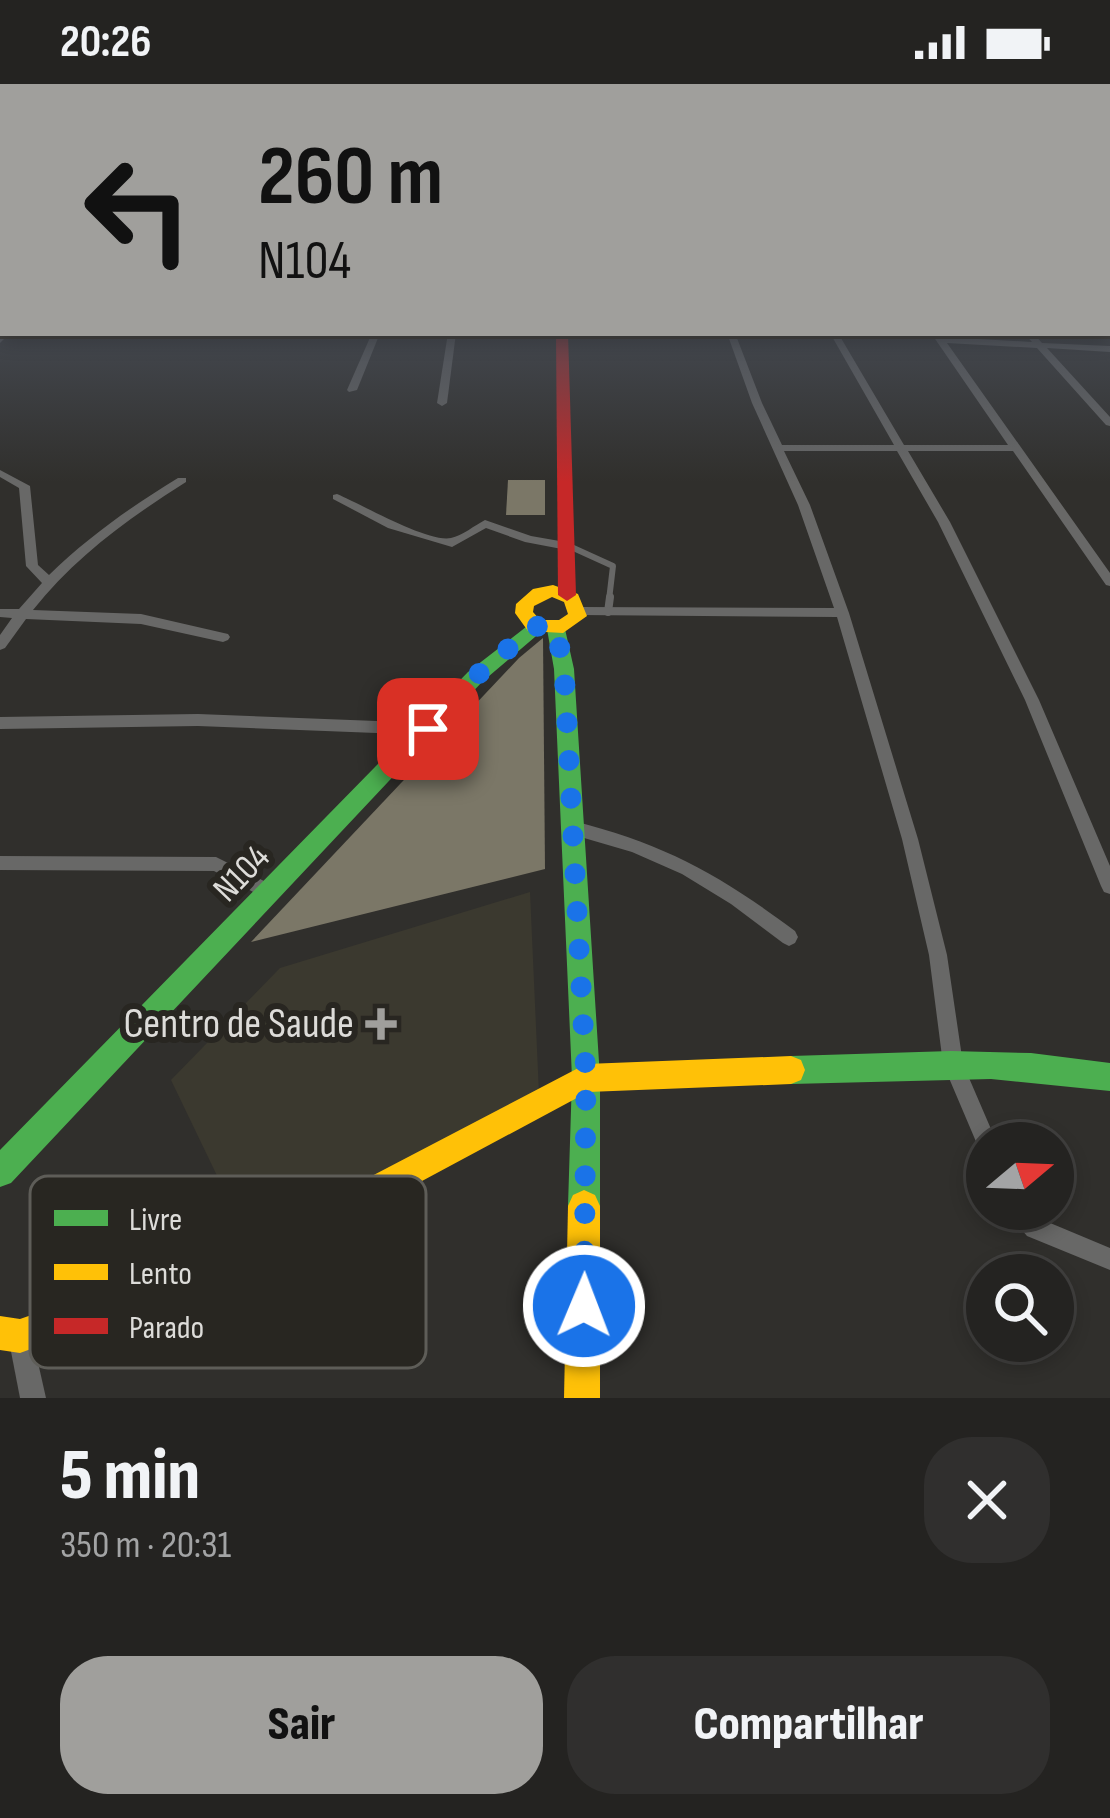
<!DOCTYPE html>
<html lang="pt">
<meta charset="utf-8">
<style>
body{margin:0;font-family:"Sofia Sans Condensed",sans-serif;background:#302f2e;color:#f1f3f6;height:100vh;display:flex;flex-direction:column;font-size:45px;white-space:nowrap}
*{box-sizing:border-box;margin:0}
p{font-size:39px;color:#a3a4a5}
.icon{flex:none;width:66px;height:66px;fill:none;stroke:currentColor;stroke-width:2;stroke-linecap:round;stroke-linejoin:round}
.map{position:relative;height:1314px;overflow:hidden}
.details{display:flex;flex-direction:column;background:#242321;flex:1}
.details>*{flex:none}
.banner{position:absolute;left:0px;top:0px;width:1110px;height:252px;box-shadow:0 6px 18px #0003,0 0 0 3px #41403f;background:#a09f9c;color:#111;overflow:hidden}
.needle{width:78px;rotate:71deg}
.tools{position:absolute;left:966px;top:1038px;display:grid;gap:24px}
.tools a{display:grid;place-items:center;width:108px;height:108px;border-radius:50%;background:#242321;box-shadow:0 6px 18px #0003,0 0 0 3px #41403f;font-size:60px}
.pin{position:absolute;display:grid;place-items:center;width:102px;height:102px;color:#fff;margin:-51px;border-radius:24px;box-shadow:0 6px 18px #0006}
.me{position:absolute;width:132px;margin:-66px;rotate:1deg;stroke-linejoin:round;filter:drop-shadow(0 0 9px #0008)}
.turn{display:flex;align-items:center;gap:42px;height:252px;padding:0 60px;font-size:54px}
.turn .icon{width:156px;height:156px;stroke-width:2.5}
.turn b{display:block;font-size:84px;line-height:102px}
.round{display:grid;place-items:center;flex:none;width:126px;height:126px;border-radius:48px;background:#302f2e}
.headline{display:flex;align-items:center;justify-content:space-between;height:204px;padding:0 60px}
h1{font-size:72px;font-weight:800;line-height:90px}
.primary-button{display:flex;gap:24px;margin-top:auto;padding:24px 60px}
.primary-button a{flex:1;height:138px;border-radius:48px;background:#a09f9c;color:#111;font-size:48px;font-weight:800;line-height:138px;text-align:center}
.primary-button a+a{background:#302f2e;color:#f1f3f6}
.status{display:flex;justify-content:space-between;align-items:center;height:84px;padding:0 60px;background:#242321;direction:ltr}
.status svg{height:33px;fill:currentColor}
.map>svg:first-child{display:block}
.built{fill:#3b392f}
.building{fill:#7b7767}
.lines{fill:none;stroke-linecap:round;stroke-linejoin:round}
.lane-far1{stroke:#686867;stroke-width:6}
.lane{stroke:#686867;stroke-width:8}
.street{fill:#686867;fill-rule:evenodd}
.fast{fill:#4caf50;fill-rule:evenodd}
.slow{fill:#ffc107;fill-rule:evenodd}
.jam{fill:#c62828;fill-rule:evenodd}
.route{stroke:#1a73e8;stroke-width:21;stroke-dasharray:0 37.8}
.poi-dot{fill:#a09f9c;stroke:#282621;stroke-width:4.5}
.labels{text-anchor:middle;dominant-baseline:central;stroke-width:12;stroke-linejoin:round;paint-order:stroke}
.street-label{font-size:36px;fill:#dddcd9;stroke:#282621}
.near-poi-label{font-size:42px;fill:#dddcd9;stroke:#282621;text-anchor:end}
.key{fill:#282621;stroke:#5e5d58;stroke-width:3}
.key-label{font-size:33px;fill:#dddcd9}
</style>
<div class="status"><b>20:26</b><svg viewBox="0 0 49 12"><path d="M0 12V9h3v3zM5 12V6h3v6zM10 12V3h3v9zM15 12V0h3v12zM26 1h20v11H26zM47 4h2v5h-2z"/></svg></div>
<div class="map">
<svg width="1110" height="1314" viewBox="0 0 1110 1314">
<rect width="100%" height="100%" fill="#302f2c"/>
<polygon class="built" points="530,808 539,1010 248,1156 171,996 280,884"/>
<g class="building">
<polygon points="508,396 545,396 545,431 506,431"/>
<polygon points="543,554 545,785 251,858 519,574"/>
</g>
<g class="lines">
<polyline class="lane-far1" points="569,462 613,482 609,516"/>
<polyline class="lane" points="608,528 610,513"/>
<g class="street">
<polygon points="1107,230 1110,231 1110,239 1107,238"/>
<polygon points="3,247 10,249 0,259 0,251"/>
<polygon points="372,249 380,249 357,306 349,308 347,306"/>
<polygon points="448,249 456,249 447,319 442,322 437,319"/>
<polygon points="727,249 735,249 762,319 782,361 894,361 830,249 838,249 904,361 1008,361 931,249 939,249 943,253 1032,258 1024,249 1033,249 1042,259 1110,262 1110,268 1047,264 1110,333 1110,342 1106,341 1037,264 947,259 1110,489 1110,502 1106,501 1013,367 908,367 950,438 1039,616 1110,782 1110,810 1104,808 1101,802 1025,616 938,438 897,367 784,367 810,421 849,529 918,755 947,871 963,980 997,1059 987,1059 987,1071 980,1067 943,980 929,871 902,755 837,533 579,531 573,527 579,523 834,524 798,421 752,319"/>
<path d="M0 386 30 402 38 481 49 491C88 453 132 422 178 394H186V398C129 434 75 473 33 526L141 530 228 550 230 553 228 556 223 558 141 540 26 535 5 564 0 566V551L12 534 0 533V525H19L42 499 26 482 19 404 0 393Z"/>
<path d="M337 410C361 420 428 459 451 454 462 452 475 441 485 436L531 452 571 459 573 462 567 466 525 458 486 444 452 463 388 444 333 415V411Z"/>
<polygon points="198,630 428,639 433,641 435,645 433,649 428,651 198,642 0,645 0,633"/>
<path d="M573 737C665 760 720 791 795 847L798 853 795 859 789 862 783 859 731 820 682 790 632 768 567 749 565 744 567 739Z"/>
<polygon points="0,772 216,773 276,803 279,809 276,815 270,817 214,787 0,786"/>
<polygon points="1008,1125 1034,1125 1043,1136 1110,1164 1110,1186 1027,1152 1011,1133"/>
<polygon points="20,1240 29,1243 32,1252 46,1314 20,1314 8,1252 11,1243"/>
</g>
<g class="fast">
<polygon points="535,536 542,537 544,542 542,547 482,598 11,1099 0,1103 0,1066 468,588"/>
<polygon points="556,539 565,545 574,585 600,994 600,1122 595,1133 584,1138 573,1133 568,1122 572,994 554,585 547,545"/>
<polygon points="951,967 1031,969 1110,979 1110,1007 991,995 791,1000 781,996 777,986 781,976 791,972"/>
</g>
<g class="slow">
<path d="M553 501 578 510 587 532 563 549 528 547 515 529 516 520 533 505ZM552 513 564 518 568 530 559 536H540L533 528 534 522Z"/>
<polygon points="791,972 801,976 805,986 801,996 791,1000 588,1008 273,1177 20,1269 0,1266 0,1232 20,1235 255,1153 586,980"/>
<polygon points="584,1106 595,1111 600,1122 600,1314 564,1314 568,1122 573,1111"/>
</g>
<polygon class="jam" points="556,249 568,249 576,511 567,517 558,511"/>
</g>
<linearGradient id="sky" x2="0" y2="1"><stop stop-color="#1a1a18"/><stop offset="0.54" stop-color="#484d56"/><stop offset="1" stop-color="#484d56" stop-opacity="0"/></linearGradient>
<rect width="1110" height="398" fill="url(#sky)"/>
<g class="lines">
<polyline class="route" points="428,645 475,593 535,542 556,545 564,585 586,994 584,1222"/>
</g>
<path class="poi-dot" d="M375 922h12v12h12v12h-12v12h-12v-12h-12v-12h12z"/>
<g class="labels">
<g class="street-label">
<text transform="translate(242 790) rotate(-46)">N104</text>
</g>
<g class="near-poi-label">
<text x="354" y="940">Centro de Saude</text>
</g>
</g>
<rect x="30" y="1092" width="396" height="192" rx="18" class="key"/>
<rect x="54" y="1126" width="54" height="16" fill="#4caf50"/>
<rect x="54" y="1180" width="54" height="16" fill="#ffc107"/>
<rect x="54" y="1234" width="54" height="16" fill="#c62828"/>
<g class="key-label">
<text x="129" y="1146">Livre</text>
<text x="129" y="1200">Lento</text>
<text x="129" y="1254">Parado</text>
</g>
</svg>
<div class="tools">
<a><svg class="needle" viewBox="-14 -14 28 28"><path d="M0-13l5 13h-10z" fill="#e53935"/><path d="M0 13l5-13h-10z" fill="#a3a4a5"/></svg></a>
<a><svg class="icon" aria-label="search" viewBox="0 0 24 24"><circle cx="10" cy="10" r="6"/><path d="M15 15l6 6"/></svg></a>
</div>
<div class="pin" style="left:428px;top:645px;background:#d93025"><svg class="icon" aria-label="arrive" viewBox="0 0 24 24"><path d="M6 21V4h12l-3 4 3 4H6"/></svg></div>
<svg class="me" style="left:584px;top:1222px" viewBox="-20 -20 40 40"><circle r="17" fill="#1a73e8" stroke="#fff" stroke-width="3"/><path d="M0-11L8 9 0 5-8 9z" fill="#fff"/></svg>
<div class="banner">
<div class="turn"><svg class="icon" aria-label="left" viewBox="0 0 24 24"><path d="M17 20v-9H6M10 6l-5 5 5 5"/></svg><div><b>260 m</b>N104</div></div>
</div>
</div>
<section class="details">
<div class="headline"><div><h1>5 min</h1><p>350 m · 20:31</p></div><a class="round"><svg class="icon" aria-label="close" viewBox="0 0 24 24"><path d="M6 6l12 12M18 6L6 18"/></svg></a></div>
<div class="primary-button"><a>Sair</a><a>Compartilhar</a></div>
</section>
